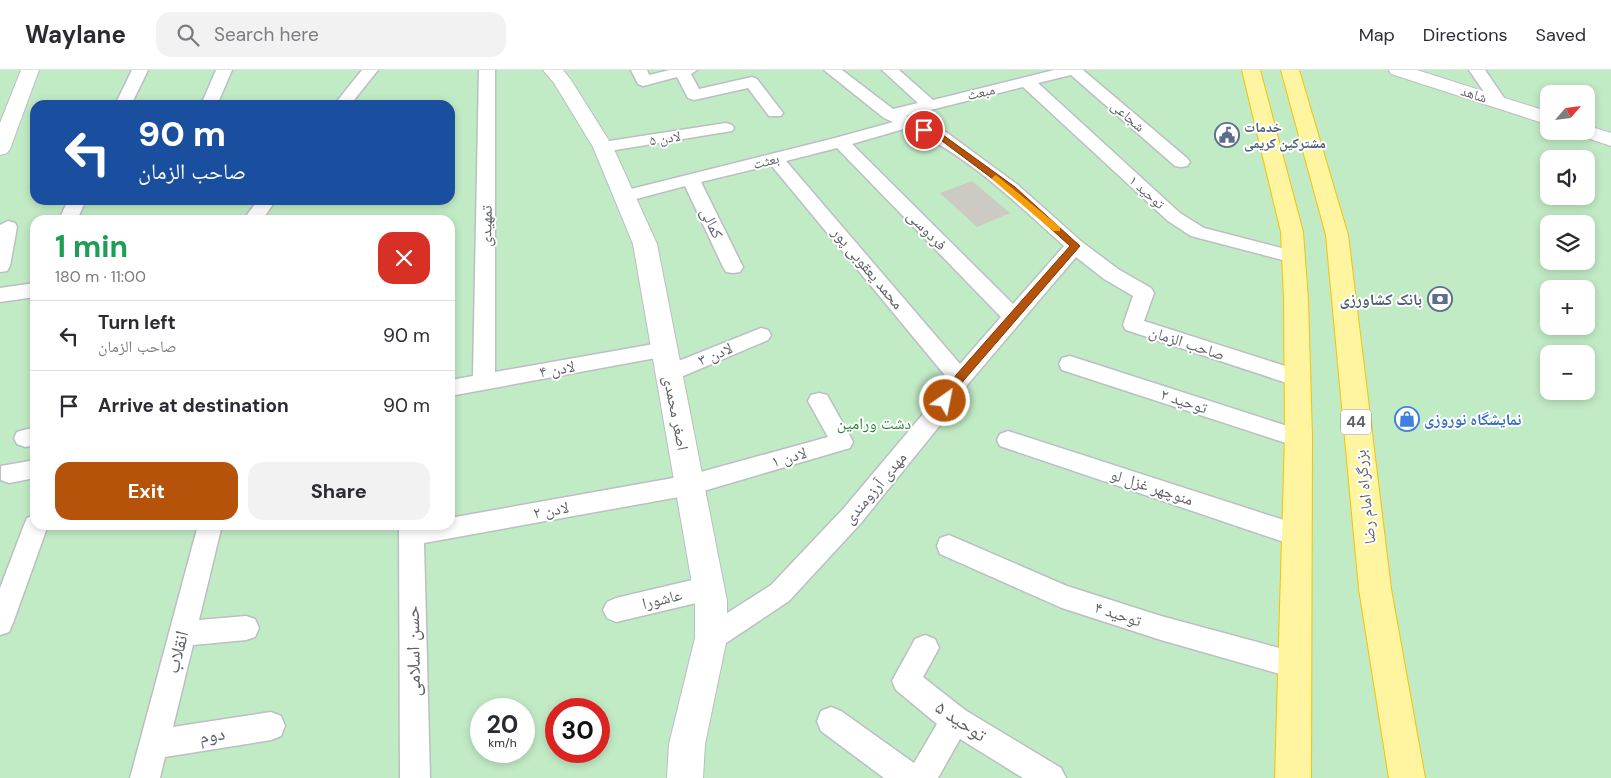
<!DOCTYPE html>
<meta charset="utf-8">
<style>
body{margin:0;font-family:"DM Sans","Noto Naskh Arabic",sans-serif;background:#f2f2f3;color:#2b2b33;height:100vh;display:flex;flex-direction:column;font-size:19px;white-space:nowrap}
*{box-sizing:border-box;margin:0}
p{font-size:16px;color:#7c7c81}
.icon{flex:none;width:28px;height:28px;fill:none;stroke:currentColor;stroke-width:2;stroke-linecap:round;stroke-linejoin:round}
.map{position:relative;flex:1;overflow:hidden}
.sheet{position:absolute;left:30px;top:145px;width:425px;height:315px;display:flex;flex-direction:column;background:#fff;border-radius:15px;box-shadow:0 2px 8px #0003}
.sheet>*{flex:none}
.banner{position:absolute;left:30px;top:30px;width:425px;height:105px;border-radius:15px;box-shadow:0 2px 8px #0003;background:#1a4fa0;color:#fff;overflow:hidden}
.needle{width:32px;rotate:62deg}
.tools{position:absolute;left:1540px;top:15px;display:grid;gap:10px}
.tools a{display:grid;place-items:center;width:55px;height:55px;border-radius:10px;background:#fff;box-shadow:0 2px 8px #0003;font-size:25px}
.speed{position:absolute;left:470px;top:628px;display:flex;gap:10px;font-size:25px;font-weight:700;text-align:center}
.speed>*{display:grid;place-content:center;width:65px;height:65px;border-radius:50%;background:#fff;box-shadow:0 2px 8px #0003;line-height:1}
.speed small{font-size:12px;font-weight:400}
.speed .limit{border:8px solid #d22;background:#fff;color:#111}
.pin{position:absolute;display:grid;place-items:center;width:42px;height:42px;color:#fff;margin:-21px;border:2px solid #fff;border-radius:50%;box-shadow:0 1px 5px #0007}
.me{position:absolute;width:55px;margin:-28px;rotate:33deg;stroke-linejoin:round;filter:drop-shadow(0 0 4px #0008)}
.turn{display:flex;align-items:center;gap:18px;height:105px;padding:0 25px;font-size:22px}
.turn .icon{width:65px;height:65px;stroke-width:2.5}
.turn b{display:block;font-size:35px;line-height:42px}
.round{display:grid;place-items:center;flex:none;width:52px;height:52px;border-radius:15px;background:#f2f2f3}
.summary{display:flex;align-items:center;justify-content:space-between;height:85px;padding:0 25px}
h1{font-size:30px;font-weight:700;line-height:38px;color:#1e9e55}
.cta{display:flex;gap:10px;margin-top:auto;padding:10px 25px}
.cta a{flex:1;height:58px;border-radius:15px;background:#b45309;color:#fff;font-size:20px;font-weight:700;line-height:58px;text-align:center}
.cta a+a{background:#f2f2f3;color:#2b2b33}
ul{padding:0;list-style:none}
li{display:flex;align-items:center;gap:15px;height:70px;padding:0 25px;border-top:1px solid #e1e1e2}
li div{flex:1}
li b{display:block;font-size:19px}
li em{font-style:normal}
header{display:flex;align-items:center;gap:30px;box-sizing:border-box;height:70px;padding:0 25px;background:#fff;border-bottom:1px solid #e1e1e2}
header strong{font-size:24px}
nav{display:flex;gap:28px;margin-inline-start:auto;font-size:18px}
.search{width:350px;height:45px;background:#f2f2f3;display:flex;align-items:center;gap:12px;box-sizing:border-box;padding:0 18px;border-radius:15px;color:#7c7c81;font-size:19px}
.map>svg:first-child{display:block}
.green{fill:#c1ebc5;fill-rule:evenodd}
.building{fill:#cdcac3}
.lines{fill:none;stroke-linecap:round;stroke-linejoin:round}
.minor-casing{stroke:#bbbec3;stroke-width:3}
.tertiary-casing{stroke:#bbbec3;stroke-width:2}
.secondary-casing{stroke:#bcbec5;stroke-width:2}
.trunk-casing{stroke:#f8c200;stroke-width:2}
.minor{fill:#fff;fill-rule:evenodd}
.tertiary{fill:#fff;fill-rule:evenodd}
.secondary{fill:#fff;fill-rule:evenodd}
.trunk{fill:#fff49f;fill-rule:evenodd}
.route{fill:#b45309;stroke:#753606}
.slow{fill:#f59e0b}
.labels{text-anchor:middle;dominant-baseline:central;stroke-width:4;stroke-linejoin:round;paint-order:stroke}
.far-street-label{font-size:14px;fill:#5e6168;stroke:#fff}
.far-service-label{font-size:14px;font-weight:bold;fill:#4e5e75;stroke:#fff;text-anchor:start}
.shield{fill:#fff;stroke:#8e9095;stroke-width:1}
.shield-label{font-size:15px;font-weight:bold;fill:#5e6168}
.street-label{font-size:16px;fill:#5e6168;stroke:#fff}
.service-label{font-size:16px;font-weight:bold;fill:#4e5e75;stroke:#fff;text-anchor:end}
.shop-label{font-size:16px;font-weight:bold;fill:#366cbe;stroke:#fff;text-anchor:start}
.park-label{font-size:16px;fill:#2a8237;stroke:#fff}
.near-street-label{font-size:19px;fill:#5e6168;stroke:#fff}
</style>
<header>
<strong>Waylane</strong>
<div class="search"><svg class="icon" aria-label="search" viewBox="0 0 24 24"><circle cx="10" cy="10" r="6"/><path d="M15 15l6 6"/></svg>Search here</div>
<nav><a>Map</a><a>Directions</a><a>Saved</a></nav>
</header>
<div class="map">
<svg width="1611" height="708" viewBox="0 0 1611 708">
<rect width="100%" height="100%" fill="#f2f0e7"/>
<path class="green" d="M0 0H1611V708H0ZM1549 24H1586V61H1549ZM35 35H450V130H35ZM1549 89H1586V126H1549ZM35 150H450V455H35ZM1549 154H1586V191H1549ZM1549 219H1586V256H1549ZM1549 284H1586V321H1549ZM481 639H524V681H481ZM556 639H599V681H556Z"/>
<polygon class="building" points="972,111 1010,143 977,157 940,123"/>
<g class="lines">
<defs>
<g id="minor">
<polygon points="132,0 148,0 131,35 115,35"/>
<polygon points="216,0 232,0 217,35 201,35"/>
<polygon points="362,0 378,0 350,35 334,35"/>
<polygon points="479,0 495,0 495,302 665,272 672,275 675,280 672,285 450,326 450,310 473,306"/>
<polygon points="631,0 647,0 649,5 670,0 697,0 691,4 699,19 752,7 757,9 783,43 781,46 769,46 748,18 694,30 688,28 677,7 643,16 638,14"/>
<path d="M824 0H842L893 39 918 33 882 0H899L933 30 1054 0H1083L1187 88 1190 92 1187 96 1181 97 1175 96 1071 5 1038 13 1180 143 1204 158 1301 183 1304 187 1301 191 1294 193 1191 166 1168 151 1023 17 906 46 946 62 1018 115 1082 172 1118 199 1151 218 1154 223 1144 251 1307 303 1310 309 1307 315 1299 317 1126 260 1123 255 1133 226 1104 209 1076 187 968 314 945 349 861 453 789 531 720 577 711 580 702 577 698 568 702 559 771 515 843 439 929 337 948 309 771 95 701 112 743 197 740 202 733 203 726 202 723 197 685 116 625 132 619 130 616 126 619 122 835 68 893 52 884 48ZM907 58C967 84 1016 133 1064 176L1013 234 852 74ZM837 78 1001 247 960 294 786 91Z"/>
<polygon points="1469,0 1485,0 1507,32 1505,35 1493,35"/>
<polygon points="726,53 732,55 734,58 732,61 603,82 597,81 595,77 597,73 603,72"/>
<polygon points="68,130 86,130 77,150 59,150"/>
<polygon points="258,130 276,130 262,150 243,150"/>
<polygon points="8,151 15,153 17,157 10,196 7,201 0,202 0,155"/>
<polygon points="35,213 35,227 0,232 0,218"/>
<polygon points="761,258 768,260 771,265 768,270 669,312 661,310 658,304 661,298"/>
<polygon points="1070,286 1306,362 1309,368 1306,374 1298,377 1062,300 1059,294 1062,288"/>
<polygon points="819,323 827,325 850,366 853,372 850,378 690,425 424,473 430,708 400,708 399,455 450,455 450,448 690,405 828,367 808,331 811,325"/>
<polygon points="35,357 35,375 25,377 17,374 14,368 17,362"/>
<polygon points="1008,361 1296,454 1305,458 1308,465 1305,472 1296,476 1000,376 997,370 1000,364"/>
<polygon points="35,390 35,408 9,413 1,410 1,396"/>
<polygon points="35,445 35,455 48,455 13,553 9,562 0,565 0,518 24,455 27,448"/>
<polygon points="198,455 222,455 199,550 246,546 255,549 259,558 255,567 246,570 193,575 173,657 271,642 281,646 285,656 281,666 271,670 165,687 160,708 130,708"/>
<polygon points="949,465 1067,516 1161,546 1294,582 1304,586 1308,595 1304,604 1294,608 1161,570 1062,538 940,484 937,476 940,468"/>
<polygon points="709,506 718,510 722,518 718,526 709,530 616,552 607,548 603,540 607,532 616,528"/>
<polygon points="925,565 935,569 939,578 923,607 965,640 1061,698 1066,708 1023,708 960,669 938,708 884,708 821,661 817,651 821,641 831,637 841,641 914,693 937,654 896,620 892,611 915,569"/>
</g>
<g id="tertiary">
<polygon points="21,0 39,0 10,79 7,83 0,85 0,53"/>
<polygon points="543,0 563,0 571,10 613,77 657,174 727,531 727,568 705,674 703,708 667,708 669,674 695,568 695,531 633,174 593,77 554,13"/>
</g>
<g id="secondary">
<polygon points="1389,0 1417,0 1549,42 1549,55 1391,4"/>
<polygon points="1586,55 1611,63 1611,76 1578,65 1575,61 1586,61"/>
</g>
<g id="trunk">
<polygon points="1242,0 1260,0 1303,162 1308,230 1312,366 1311,708 1275,708 1285,366 1284,230 1281,162"/>
<polygon points="1281,0 1299,0 1348,165 1391,519 1425,708 1389,708 1359,519 1326,165"/>
</g>
</defs>
<use href="#minor" class="minor-casing"/>
<use href="#tertiary" class="tertiary-casing"/>
<use href="#secondary" class="secondary-casing"/>
<use href="#trunk" class="trunk-casing"/>
<use href="#minor" class="minor"/>
<use href="#tertiary" class="tertiary"/>
<use href="#secondary" class="secondary"/>
<use href="#trunk" class="trunk"/>
</g>
<polygon class="route" points="924,57 943,65 1015,117 1080,176 964,310 949,334 945,335 940,331 956,305 1070,176 1009,121 938,68 921,62 921,58"/>
<polygon class="slow" points="996,105 1060,157 1060,161 1053,161 993,110 992,108"/>
<defs>
<symbol id="civic-ring" viewBox="-11 -11 22 22"><circle r="9.5" fill="#fff" stroke="#5c6f8a" stroke-width="1.5"/><path d="M-.6-6.5H3V-4.5H.6V-3L4-1V1h2V6H-6V1h2V-1L-.6-3ZM-1.2 2.5V6h2.4V2.5Z" fill="#5c6f8a"/></symbol>
<symbol id="bank-ring" viewBox="-11 -11 22 22"><circle r="9.5" fill="#fff" stroke="#5c6f8a" stroke-width="1.5"/><path d="M-6-4H6V4H-6ZM0-2.3a2.3 2.3 0 1 0 0 4.6a2.3 2.3 0 1 0 0-4.6Z" fill="#5c6f8a"/></symbol>
<symbol id="shop-ring" viewBox="-11 -11 22 22"><circle r="9.5" fill="#fff" stroke="#3f7fe0" stroke-width="1.5"/><path d="M-5-2.5h2.3a2.7 3.5 0 0 1 5.4 0H5L5.5 6h-11ZM-1.5-2.5h3a1.5 2.3 0 0 0-3 0Z" fill="#3f7fe0"/></symbol>
</defs>
<g fill-rule="evenodd">
<use href="#civic-ring" x="1213" y="51" width="28" height="28"/>
<use href="#bank-ring" x="1426" y="215" width="28" height="28"/>
<use href="#shop-ring" x="1393" y="335" width="28" height="28"/>
</g>
<g class="labels">
<g class="far-street-label">
<text transform="translate(981 22) rotate(-13)">مبعث</text>
<text transform="translate(1474 24) rotate(18)">شاهد</text>
<text transform="translate(1128 46) rotate(41)">شجاعی</text>
<text transform="translate(665 68) rotate(-9)">لادن ۵</text>
<text transform="translate(766 91) rotate(-14)">بعثت</text>
<text transform="translate(1147 122) rotate(42)">توحید ۱</text>
</g>
<g class="far-service-label">
<text x="1244" y="57">خدمات<tspan x="1244" dy="16">مشترکین کریمی</tspan></text>
</g>
<rect class="shield" x="1341" y="339.5" width="30" height="25" rx="4"/>
<g class="shield-label">
<text x="1356" y="352">44</text>
</g>
<g class="street-label">
<text transform="translate(712 153) rotate(65)">کمالی</text>
<text transform="translate(486 156) rotate(-89)">تمهیدی</text>
<text transform="translate(927 160) rotate(46)">فردوسی</text>
<text transform="translate(868 198) rotate(50)">محمد یعقوبی پور</text>
<text transform="translate(1187 273) rotate(18)">صاحب الزمان</text>
<text transform="translate(715 284) rotate(-23)">لادن ۳</text>
<text transform="translate(557 299) rotate(-10)">لادن ۴</text>
<text transform="translate(1184 331) rotate(18)">توحید ۲</text>
<text transform="translate(676 343) rotate(79)">اصغر محمدی</text>
<text transform="translate(789 387) rotate(-16)">لادن ۱</text>
<text transform="translate(1152 417) rotate(18)">منوچهر غزل لو</text>
<text transform="translate(875 418) rotate(-50)">مهدی آرزومندی</text>
<text transform="translate(1365 427) rotate(-96)">بزرگراه امام رضا</text>
<text transform="translate(551 440) rotate(-10)">لادن ۲</text>
<text transform="translate(662 529) rotate(-14)">عاشورا</text>
<text transform="translate(1118 544) rotate(18)">توحید ۴</text>
</g>
<g class="service-label">
<text x="1422" y="229">بانک کشاورزی</text>
</g>
<g class="shop-label">
<text x="1424" y="349">نمایشگاه نوروزی</text>
</g>
<g class="park-label">
<text x="874" y="353">دشت ورامین</text>
</g>
<g class="near-street-label">
<text transform="translate(413 581) rotate(-91)">حسن اسلامی</text>
<text transform="translate(177 582) rotate(-76)">انقلاب</text>
<text transform="translate(961 651) rotate(34)">توحید ۵</text>
<text transform="translate(212 665) rotate(-9)">دوم</text>
</g>
</g>
</svg>
<div class="tools">
<a><svg class="needle" viewBox="-14 -14 28 28"><path d="M0-13l5 13h-10z" fill="#e53935"/><path d="M0 13l5-13h-10z" fill="#7c7c81"/></svg></a>
<a><svg class="icon" aria-label="sound" viewBox="0 0 24 24"><path d="M4 9h4l5-4v14l-5-4H4zM17 9q2 3 0 6"/></svg></a>
<a><svg class="icon" aria-label="layers" viewBox="0 0 24 24"><path d="M12 4l9 5-9 5-9-5zM3 14l9 5 9-5"/></svg></a>
<a>+</a>
<a>−</a>
</div>
<div class="speed"><div>20<small>km/h</small></div><div class="limit">30</div></div>
<div class="pin" style="left:924px;top:60px;background:#d93025"><svg class="icon" aria-label="arrive" viewBox="0 0 24 24"><path d="M6 21V4h12l-3 4 3 4H6"/></svg></div>
<svg class="me" style="left:945px;top:331px" viewBox="-20 -20 40 40"><circle r="17" fill="#b45309" stroke="#fff" stroke-width="3"/><path d="M0-11L8 9 0 5-8 9z" fill="#fff"/></svg>
<div class="banner">
<div class="turn"><svg class="icon" aria-label="left" viewBox="0 0 24 24"><path d="M17 20v-9H6M10 6l-5 5 5 5"/></svg><div><b>90 m</b>صاحب الزمان</div></div>
</div>
<section class="sheet">
<div class="summary"><div><h1>1 min</h1><p>180 m · 11:00</p></div><a class="round" style="background:#d93025;color:#fff"><svg class="icon" aria-label="close" viewBox="0 0 24 24"><path d="M6 6l12 12M18 6L6 18"/></svg></a></div>
<ul>
<li><svg class="icon" aria-label="left" viewBox="0 0 24 24"><path d="M17 20v-9H6M10 6l-5 5 5 5"/></svg><div><b>Turn left</b><p>صاحب الزمان</p></div><em>90 m</em></li>
<li><svg class="icon" aria-label="arrive" viewBox="0 0 24 24"><path d="M6 21V4h12l-3 4 3 4H6"/></svg><div><b>Arrive at destination</b></div><em>90 m</em></li>
</ul>
<div class="cta"><a>Exit</a><a>Share</a></div>
</section>
</div>
